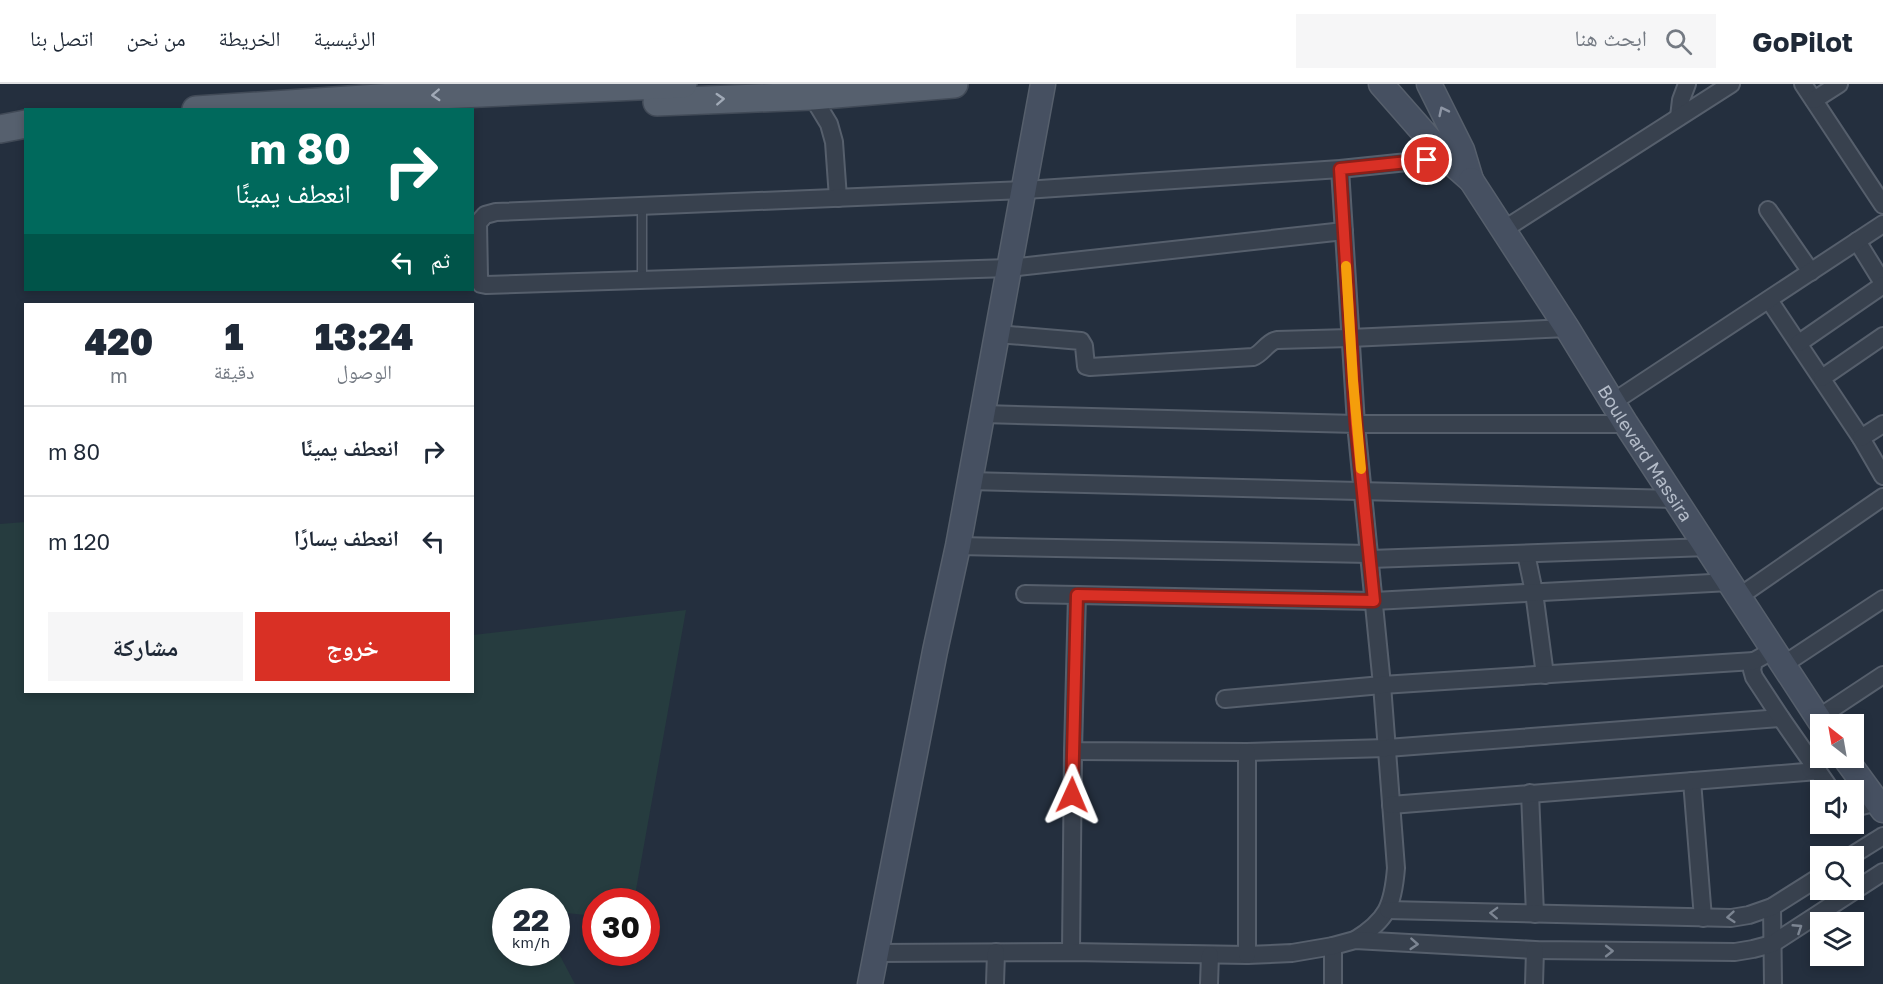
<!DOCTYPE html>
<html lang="ar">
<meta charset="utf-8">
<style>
body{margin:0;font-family:"Golos Text","Noto Naskh Arabic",sans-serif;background:#f6f6f7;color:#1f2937;direction:rtl;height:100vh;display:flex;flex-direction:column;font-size:22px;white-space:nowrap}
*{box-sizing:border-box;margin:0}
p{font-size:20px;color:#747a83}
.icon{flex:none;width:33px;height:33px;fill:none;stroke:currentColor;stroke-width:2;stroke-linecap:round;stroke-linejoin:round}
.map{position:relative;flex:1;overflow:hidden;direction:ltr}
.drawer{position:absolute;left:24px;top:219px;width:450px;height:390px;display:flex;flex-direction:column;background:#fff;border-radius:0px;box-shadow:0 3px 9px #0003;direction:rtl}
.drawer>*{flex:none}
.top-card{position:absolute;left:24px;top:24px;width:450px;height:183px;border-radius:0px;box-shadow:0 3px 9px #0003;direction:rtl;background:#00695c;color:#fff;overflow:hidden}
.needle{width:39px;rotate:329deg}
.buttons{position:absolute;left:1810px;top:630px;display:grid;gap:12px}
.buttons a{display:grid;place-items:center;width:54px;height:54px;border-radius:0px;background:#fff;box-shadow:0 3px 9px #0003;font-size:30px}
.speed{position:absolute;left:492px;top:804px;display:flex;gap:12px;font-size:30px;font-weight:700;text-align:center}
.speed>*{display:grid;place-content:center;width:78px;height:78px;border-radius:50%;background:#fff;box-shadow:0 3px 9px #0003;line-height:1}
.speed small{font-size:15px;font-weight:400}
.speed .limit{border:9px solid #d22;background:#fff;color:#111}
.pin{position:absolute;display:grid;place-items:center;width:51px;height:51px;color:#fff;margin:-26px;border:3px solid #fff;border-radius:50%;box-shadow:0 2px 6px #0007}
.me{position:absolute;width:66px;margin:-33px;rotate:1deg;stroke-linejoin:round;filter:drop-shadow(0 0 4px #0008)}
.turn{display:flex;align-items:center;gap:21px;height:126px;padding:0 24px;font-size:27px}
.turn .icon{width:78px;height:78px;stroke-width:2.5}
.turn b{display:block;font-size:42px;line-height:51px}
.then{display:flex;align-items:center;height:57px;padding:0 24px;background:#0003;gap:12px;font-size:22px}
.eta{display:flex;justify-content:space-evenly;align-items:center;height:102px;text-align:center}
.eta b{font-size:36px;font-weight:800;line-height:42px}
.cta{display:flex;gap:12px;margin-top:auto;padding:12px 24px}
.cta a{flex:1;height:69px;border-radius:0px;background:#d93025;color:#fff;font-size:24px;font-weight:800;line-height:69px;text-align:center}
.cta a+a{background:#f6f6f7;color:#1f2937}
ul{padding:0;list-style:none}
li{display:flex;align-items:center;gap:18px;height:90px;padding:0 24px;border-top:2px solid #e0e1e3}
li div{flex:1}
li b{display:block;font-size:22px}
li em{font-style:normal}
header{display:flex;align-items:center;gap:36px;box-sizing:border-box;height:84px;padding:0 30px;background:#fff;border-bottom:2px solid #e0e1e3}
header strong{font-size:28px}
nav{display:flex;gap:33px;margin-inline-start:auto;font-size:21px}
.search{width:420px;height:54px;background:#f6f6f7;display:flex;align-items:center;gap:15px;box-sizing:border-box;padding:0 21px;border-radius:0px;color:#747a83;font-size:22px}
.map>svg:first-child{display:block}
.green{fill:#263c3f}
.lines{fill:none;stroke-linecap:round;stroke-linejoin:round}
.lane-casing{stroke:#565f6c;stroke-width:11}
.street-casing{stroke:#565f6c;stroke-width:20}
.secondary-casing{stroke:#565f6c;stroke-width:27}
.primary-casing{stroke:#414a57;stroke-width:30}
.lane{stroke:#38414e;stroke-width:8}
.street{stroke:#38414e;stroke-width:16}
.secondary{stroke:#465061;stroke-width:24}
.primary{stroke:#56606e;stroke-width:27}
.oneway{stroke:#a1aab7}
.oneway2{stroke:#8e96a5}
.oneway3{stroke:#7c8592}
.route-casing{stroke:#8d1f18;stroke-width:15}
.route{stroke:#d93025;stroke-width:10}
.slow{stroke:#f59e0b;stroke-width:10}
.labels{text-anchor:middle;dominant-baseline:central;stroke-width:6;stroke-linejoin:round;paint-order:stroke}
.street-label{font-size:18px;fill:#b4bcc9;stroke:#1d2633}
</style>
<header>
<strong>GoPilot</strong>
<div class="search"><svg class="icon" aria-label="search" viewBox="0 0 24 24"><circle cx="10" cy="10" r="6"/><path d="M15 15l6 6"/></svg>ابحث هنا</div>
<nav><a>الرئيسية</a><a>الخريطة</a><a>من نحن</a><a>اتصل بنا</a></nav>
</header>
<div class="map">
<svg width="1883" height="900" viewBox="0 0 1883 900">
<rect width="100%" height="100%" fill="#242f3e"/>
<polygon class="green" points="25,438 26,608 472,608 473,551 686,526 634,817 596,818 595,832 557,828 556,818 506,818 506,868 556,868 557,866 575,900 0,900 0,440"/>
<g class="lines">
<defs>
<polyline id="lane" points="642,196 642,122"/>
<g id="street">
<polyline points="1803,0 1883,121"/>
<polyline points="812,12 829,40 834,58 838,114"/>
<polyline points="1814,16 1839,0"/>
<polyline points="1679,33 1681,16 1687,0"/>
<polyline points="1340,85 1356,340 1626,340"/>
<polyline points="1768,126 1811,188"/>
<polyline points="1503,146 1731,0"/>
<polyline points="1344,147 1009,184 486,201 481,200 479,193 478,139 485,131 496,128 1025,106 1340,85 1446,74 1452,71"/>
<polyline points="1857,157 1883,199"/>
<polyline points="1769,216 1861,354 1883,392"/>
<path d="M997 250 1081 257 1084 262 1086 282 1090 283 1253 273C1263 269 1267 258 1277 256L1350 254 1567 244"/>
<polyline points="1799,259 1883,201"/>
<polyline points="1822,294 1883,252"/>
<polyline points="1613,318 1883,140"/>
<path d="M983 330 1356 340 1382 601 1396 784C1393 822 1387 836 1355 856"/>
<polyline points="1861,354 1883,340"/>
<polyline points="969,397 1676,415"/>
<polyline points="958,462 1369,470"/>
<polyline points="1526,470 1534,508 1545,591"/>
<polyline points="1370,475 1708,463"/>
<polyline points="1730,498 1374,517 1077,511 1073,667 1247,668 1387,664 1781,634"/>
<polyline points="1025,510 1077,511"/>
<polyline points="1740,512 1883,413"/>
<polyline points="1763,572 1754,577 1752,586 1754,593 1781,634 1831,706"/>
<polyline points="1783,581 1883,515"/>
<polyline points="1225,615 1382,601 1754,577"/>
<polyline points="1818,634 1883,591"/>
<polyline points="1692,697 1703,834"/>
<polyline points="1530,709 1535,830"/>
<polyline points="1391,721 1818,687"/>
<polyline points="1854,724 1877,718"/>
<polyline points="1851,772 1883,752"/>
<polyline points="1772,823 1773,900"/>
<polyline points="1388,826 1731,834 1749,831 1772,823 1821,792"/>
<polyline points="1333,862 1333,900"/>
<polyline points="1071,868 1073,667"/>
<polyline points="876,869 1071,868 1247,871 1292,869 1333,862 1355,856 1535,866 1735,868 1753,865 1772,860 1883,788"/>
<polyline points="1247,871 1247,668"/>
<polyline points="995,900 996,868"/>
<polyline points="1209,900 1210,871"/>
<polyline points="1534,900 1535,866"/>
</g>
<g id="secondary">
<polyline points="1381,0 1446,74 1471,96 1462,66 1429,0"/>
<path id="s1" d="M1471 96 1567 244 1626 340 1822 640"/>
<polyline points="1845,674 1883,726"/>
<polyline points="870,900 935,567 958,462 1043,0"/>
</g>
<g id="primary">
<polyline points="657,18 812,12 954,0"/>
<polyline points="196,26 393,13 683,0"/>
<polyline points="0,45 26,40"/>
</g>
</defs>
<use href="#lane" class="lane-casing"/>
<use href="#street" class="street-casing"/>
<use href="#secondary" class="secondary-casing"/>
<use href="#primary" class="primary-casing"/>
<use href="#lane" class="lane"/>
<use href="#street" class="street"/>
<use href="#secondary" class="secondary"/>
<use href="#primary" class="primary"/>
</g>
<defs><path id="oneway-chevron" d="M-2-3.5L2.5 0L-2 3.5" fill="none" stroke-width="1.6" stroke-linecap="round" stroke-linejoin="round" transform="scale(1.5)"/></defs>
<g class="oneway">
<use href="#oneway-chevron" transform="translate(436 11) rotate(177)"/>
<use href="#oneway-chevron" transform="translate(720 15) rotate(-3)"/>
</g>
<use class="oneway2" href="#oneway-chevron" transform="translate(1443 27) rotate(-116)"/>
<g class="oneway3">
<use href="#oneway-chevron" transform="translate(1494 829) rotate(-178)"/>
<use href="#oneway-chevron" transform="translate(1731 833) rotate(175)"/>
<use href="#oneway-chevron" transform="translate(1798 844) rotate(-33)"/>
<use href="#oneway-chevron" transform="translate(1414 860) rotate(4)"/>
<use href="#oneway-chevron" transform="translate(1609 867)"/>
</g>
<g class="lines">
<defs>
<polyline id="route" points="1072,711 1077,511 1374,517 1356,340 1340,85 1427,76"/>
</defs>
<use href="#route" class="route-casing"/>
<use href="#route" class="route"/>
<polyline class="slow" points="1346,182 1353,297 1361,385"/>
</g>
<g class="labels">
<g class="street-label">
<text stroke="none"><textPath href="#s1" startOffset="324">Boulevard Massira</textPath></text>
</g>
</g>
</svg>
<div class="buttons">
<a><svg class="needle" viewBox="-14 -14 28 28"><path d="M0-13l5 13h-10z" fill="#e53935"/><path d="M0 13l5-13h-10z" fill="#747a83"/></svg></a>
<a><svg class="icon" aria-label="sound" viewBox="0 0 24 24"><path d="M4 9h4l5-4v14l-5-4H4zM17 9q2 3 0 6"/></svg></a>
<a><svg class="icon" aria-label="search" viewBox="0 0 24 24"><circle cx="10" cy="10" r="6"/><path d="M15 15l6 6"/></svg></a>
<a><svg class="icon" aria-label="layers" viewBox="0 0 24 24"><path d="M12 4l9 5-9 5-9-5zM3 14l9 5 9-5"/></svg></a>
</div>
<div class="speed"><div>22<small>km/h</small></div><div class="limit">30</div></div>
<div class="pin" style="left:1427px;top:76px;background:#d93025"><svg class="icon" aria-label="arrive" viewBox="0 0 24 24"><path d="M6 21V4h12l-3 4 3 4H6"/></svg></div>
<svg class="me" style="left:1072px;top:711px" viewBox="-20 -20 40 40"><path d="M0-17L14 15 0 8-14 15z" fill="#d93025" stroke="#fff" stroke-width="4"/></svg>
<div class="top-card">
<div class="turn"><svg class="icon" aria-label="right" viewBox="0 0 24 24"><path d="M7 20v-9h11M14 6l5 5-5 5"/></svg><div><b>80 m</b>انعطف يمينًا</div></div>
<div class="then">ثم<svg class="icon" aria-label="left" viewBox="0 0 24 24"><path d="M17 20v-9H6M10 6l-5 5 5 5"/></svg></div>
</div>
<section class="drawer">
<div class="eta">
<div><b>13:24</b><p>الوصول</p></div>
<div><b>1</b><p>دقيقة</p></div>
<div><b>420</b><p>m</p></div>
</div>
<ul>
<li><svg class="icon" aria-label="right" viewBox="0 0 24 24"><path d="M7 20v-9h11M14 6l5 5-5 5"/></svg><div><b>انعطف يمينًا</b></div><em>80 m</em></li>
<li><svg class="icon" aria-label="left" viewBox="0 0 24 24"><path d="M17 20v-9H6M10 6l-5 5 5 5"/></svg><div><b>انعطف يسارًا</b></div><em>120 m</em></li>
</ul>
<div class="cta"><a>خروج</a><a>مشاركة</a></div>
</section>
</div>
